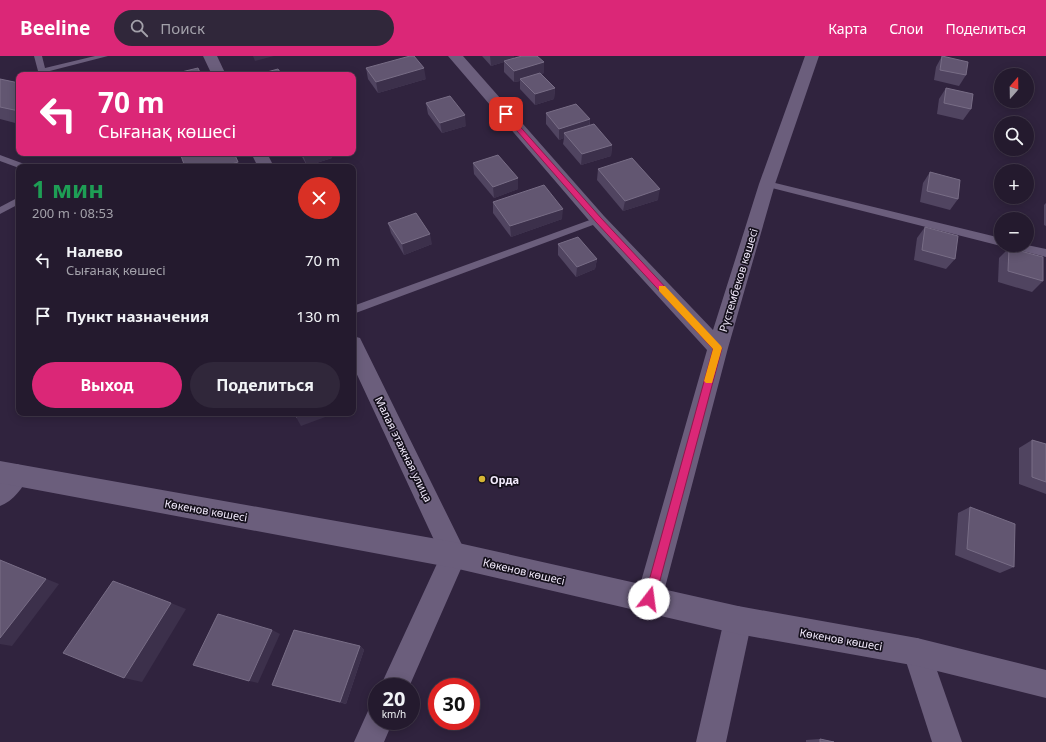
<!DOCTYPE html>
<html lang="ru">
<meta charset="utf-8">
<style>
body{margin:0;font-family:"Noto Sans",sans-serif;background:#30273a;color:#f1f3f6;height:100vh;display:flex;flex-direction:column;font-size:15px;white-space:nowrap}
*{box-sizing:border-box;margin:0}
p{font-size:13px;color:#a3a1aa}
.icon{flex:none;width:22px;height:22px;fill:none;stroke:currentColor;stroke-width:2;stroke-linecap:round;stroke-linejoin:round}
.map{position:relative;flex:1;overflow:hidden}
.sheet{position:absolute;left:16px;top:108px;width:340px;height:252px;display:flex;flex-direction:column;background:#241a2e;border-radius:8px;box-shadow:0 2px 10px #0003,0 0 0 1px #41384a}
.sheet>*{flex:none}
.top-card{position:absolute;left:16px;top:16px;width:340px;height:84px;border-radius:8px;box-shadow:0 2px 10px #0003,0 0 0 1px #41384a;background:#db2777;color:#fff;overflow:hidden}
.needle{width:26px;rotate:20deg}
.controls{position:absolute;left:994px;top:12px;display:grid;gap:8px}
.controls a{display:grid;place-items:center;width:40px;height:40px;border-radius:50%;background:#241a2e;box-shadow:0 2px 10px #0003,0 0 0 1px #41384a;font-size:20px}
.speed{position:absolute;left:368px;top:622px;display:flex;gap:8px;font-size:20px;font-weight:700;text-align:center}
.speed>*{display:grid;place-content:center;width:52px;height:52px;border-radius:50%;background:#241a2e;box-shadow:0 2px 10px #0003,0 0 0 1px #41384a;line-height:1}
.speed small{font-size:10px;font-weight:400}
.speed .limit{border:6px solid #d22;background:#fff;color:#111}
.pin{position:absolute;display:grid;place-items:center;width:34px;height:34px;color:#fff;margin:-17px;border-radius:8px;box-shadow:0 2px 6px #0006}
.me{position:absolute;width:44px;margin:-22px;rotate:15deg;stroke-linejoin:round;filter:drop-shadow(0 0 3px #0008)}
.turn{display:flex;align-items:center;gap:14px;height:84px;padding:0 16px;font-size:18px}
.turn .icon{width:52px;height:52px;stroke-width:2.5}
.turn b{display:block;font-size:28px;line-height:34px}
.round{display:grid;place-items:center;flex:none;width:42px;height:42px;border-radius:21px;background:#30273a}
.summary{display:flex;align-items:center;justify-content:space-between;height:68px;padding:0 16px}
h1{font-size:24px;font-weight:700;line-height:30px;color:#1e9e55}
.button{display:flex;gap:8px;margin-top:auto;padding:8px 16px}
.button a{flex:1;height:46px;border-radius:24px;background:#db2777;color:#fff;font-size:16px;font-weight:700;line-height:46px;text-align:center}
.button a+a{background:#30273a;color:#f1f3f6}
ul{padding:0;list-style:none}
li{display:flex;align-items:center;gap:12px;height:56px;padding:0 16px}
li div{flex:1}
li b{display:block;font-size:15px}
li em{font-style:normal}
header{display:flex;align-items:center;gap:24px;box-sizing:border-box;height:56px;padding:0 20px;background:#db2777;color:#fff}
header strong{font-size:19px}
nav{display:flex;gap:22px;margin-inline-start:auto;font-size:14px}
.search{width:280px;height:36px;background:#30273a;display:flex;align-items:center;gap:10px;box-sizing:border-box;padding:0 14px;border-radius:22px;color:#a3a1aa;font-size:15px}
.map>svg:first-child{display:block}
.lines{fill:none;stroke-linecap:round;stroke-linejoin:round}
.lane{fill:#6b5e7c;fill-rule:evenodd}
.street{fill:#6b5e7c;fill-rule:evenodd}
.secondary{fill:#6b5e7c;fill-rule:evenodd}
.wall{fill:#504460}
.shaded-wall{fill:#3c304b}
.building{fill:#625671;stroke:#786d86}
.route{fill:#db2777;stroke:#8e194d}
.slow{fill:#f59e0b}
.poi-dot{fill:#d5b534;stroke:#15101c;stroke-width:1.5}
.labels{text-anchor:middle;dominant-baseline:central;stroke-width:3.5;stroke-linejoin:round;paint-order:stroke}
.street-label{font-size:11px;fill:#f2eafc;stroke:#15101c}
.poi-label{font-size:11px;font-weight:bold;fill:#f2eafc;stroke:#15101c;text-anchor:start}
</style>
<header>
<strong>Beeline</strong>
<div class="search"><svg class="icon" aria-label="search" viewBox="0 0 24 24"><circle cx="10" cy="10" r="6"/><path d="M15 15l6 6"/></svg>Поиск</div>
<nav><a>Карта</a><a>Слои</a><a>Поделиться</a></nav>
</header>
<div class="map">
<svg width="1046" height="686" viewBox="0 0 1046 686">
<rect width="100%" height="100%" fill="#30233e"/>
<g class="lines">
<g class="lane">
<polygon points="34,0 42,0 45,12 95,0 108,0 42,17 38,15"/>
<polygon points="0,99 27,109 29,111 19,112 0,105"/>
<polygon points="767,125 1001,182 1001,189 1003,189 1001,190 764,130 764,126"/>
<polygon points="19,141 19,148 0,158 0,151"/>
<polygon points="598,161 603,164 601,166 353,258 353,250"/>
<polygon points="1009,189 1027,189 1046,193 1046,201 1010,192"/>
</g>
<g class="street">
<polygon points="203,0 217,0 226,19 212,19"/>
<polygon points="448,0 463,0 604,160 713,274 759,128 805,0 819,0 775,128 728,292 662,543 658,552 649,556 640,552 636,543 707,294 592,168"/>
<polygon points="251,97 267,97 274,111 258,111"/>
<polygon points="353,280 360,282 467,499 409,631 380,631 441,499 353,310"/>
<path d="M17 408 25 411 29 419C23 432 13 445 0 450V421L9 411Z"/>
<polygon points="738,550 748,554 752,564 726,686 696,686 724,564 728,554"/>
<polygon points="917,582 927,586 962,686 932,686 903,596 907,586"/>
<polygon points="377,651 377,665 393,665 384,686 354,686 368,655"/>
</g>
<polygon class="secondary" points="0,405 454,486 738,550 917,582 1046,614 1046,642 917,610 738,578 454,512 0,427"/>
</g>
<g class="wall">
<polygon points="482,0 514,0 514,2 544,6 544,17 541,18 555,32 554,43 535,49 520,33 520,25 514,26 504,16 504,6 491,10"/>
<polygon points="942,0 966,19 959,30 934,24 936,11"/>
<polygon points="366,12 426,23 378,37 368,23"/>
<polygon points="0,23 19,27 19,68 0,63"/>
<polygon points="946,32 971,53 963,64 937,58 939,43"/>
<polygon points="426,47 466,70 442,77 428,58"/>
<polygon points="546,57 590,63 590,69 612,89 611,100 581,109 563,88 564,82 559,84 546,68"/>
<polygon points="300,97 331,97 332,102 307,110"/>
<polygon points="473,107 518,133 494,142 474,118"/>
<polygon points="598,113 658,144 623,155 597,124"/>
<polygon points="930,116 958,143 950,154 920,146 923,127"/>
<polygon points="493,146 562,163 511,181 493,157"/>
<polygon points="1046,147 1046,170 1044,169 1044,149"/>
<polygon points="388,167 432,188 404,199 391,177"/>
<polygon points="925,171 955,203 946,213 914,204 917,182"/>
<polygon points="558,188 597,203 595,213 576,221 558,199"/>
<polygon points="1009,192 1043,225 1032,236 998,226 999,202"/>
<polygon points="1032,384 1046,388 1046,438 1019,428 1019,392"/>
<polygon points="970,451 1014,511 1000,517 955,499 958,457"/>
<polygon points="360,590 364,594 346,648 272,629"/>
<polygon points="820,683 834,686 806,686 806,684"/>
</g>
<g class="shaded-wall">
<polygon points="253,0 274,0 255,5"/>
<polygon points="490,0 514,0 514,3 491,10"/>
<polygon points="544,6 544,17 522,24 520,23 520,25 514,26 514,15"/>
<polygon points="424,12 426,23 378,37 376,26"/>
<polygon points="555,32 554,43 535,49 535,38"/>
<polygon points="465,59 466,70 442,77 440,67"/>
<polygon points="590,63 589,74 564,77 564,82 559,84 559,73"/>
<polygon points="612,89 611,100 581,109 582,98"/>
<polygon points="234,97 241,111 222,111"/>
<polygon points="309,97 331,97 332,102 307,110 303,99"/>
<polygon points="518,122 518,133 494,142 493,131"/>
<polygon points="660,133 658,144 623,155 625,145"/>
<polygon points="353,153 354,153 357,163 353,165"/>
<polygon points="563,153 562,163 511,181 510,170"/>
<polygon points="430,178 432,188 404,199 402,188"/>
<polygon points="597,203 595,213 576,221 577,211"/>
<polygon points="308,357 336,357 301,370 296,361"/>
<polygon points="0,504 59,528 12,590 0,588"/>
<polygon points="171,547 186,553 142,626 124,622"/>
<polygon points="272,574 280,578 258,627 249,625"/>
<polygon points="360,590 364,594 346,648 340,646"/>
</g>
<g class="building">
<polygon points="410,0 414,0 424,12 376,26 366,12"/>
<polygon points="522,0 537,0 544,6 514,15 504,5"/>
<polygon points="942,0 968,6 966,19 940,14"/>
<polygon points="198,12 201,19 169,19"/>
<polygon points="278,13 282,19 256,19"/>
<polygon points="540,17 555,32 535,38 520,23"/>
<polygon points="0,23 19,27 19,55 0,51"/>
<polygon points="946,32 973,38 971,53 944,47"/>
<polygon points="450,40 465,59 440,67 426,47"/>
<polygon points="576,48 590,63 559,73 546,57"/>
<polygon points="594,68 612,89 582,98 564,77"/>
<polygon points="180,97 234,97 238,106 222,111 185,111"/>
<polygon points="302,97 309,97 303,99"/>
<polygon points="498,99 518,122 493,131 473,107"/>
<polygon points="632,102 660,133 625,145 598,113"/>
<polygon points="930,116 960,124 958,143 927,135"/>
<polygon points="544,129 563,153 510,170 493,146"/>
<polygon points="416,157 430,178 402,188 388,167"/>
<polygon points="925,171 958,180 955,203 922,194"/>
<polygon points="578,181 597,203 577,211 558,188"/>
<polygon points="1009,192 1043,201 1043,225 1008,215"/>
<polygon points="294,357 308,357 296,361"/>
<polygon points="1032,384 1046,388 1046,426 1032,421"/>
<polygon points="970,451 1015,468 1014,511 967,493"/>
<polygon points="0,504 46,523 0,582"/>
<polygon points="113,525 171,547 124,622 63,597"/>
<polygon points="218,558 272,574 249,625 193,609"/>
<polygon points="294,574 360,590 340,646 272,629"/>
<polygon points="820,683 834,686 820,686"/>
</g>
<polygon class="route" points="504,57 508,57 601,162 722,292 655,543 653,547 649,549 645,547 644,543 713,293 596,166 504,60"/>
<polygon class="slow" points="659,230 665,230 721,290 722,292 712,327 706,327 704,325 713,293 659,235"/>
<circle class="poi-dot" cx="482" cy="423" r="4"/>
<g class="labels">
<g class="street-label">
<text transform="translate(738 224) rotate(-73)">Рүстембеков көшесі</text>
<text transform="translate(404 393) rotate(64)">Малая этажная улица</text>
<text transform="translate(206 454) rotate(10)">Көкенов көшесі</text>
<text transform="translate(524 515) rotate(13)">Көкенов көшесі</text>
<text transform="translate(841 583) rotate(10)">Көкенов көшесі</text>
</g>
<g class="poi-label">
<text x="490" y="423">Орда</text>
</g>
</g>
</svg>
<div class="controls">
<a><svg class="needle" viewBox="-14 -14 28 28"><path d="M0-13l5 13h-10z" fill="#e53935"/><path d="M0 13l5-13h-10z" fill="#a3a1aa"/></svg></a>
<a><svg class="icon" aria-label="search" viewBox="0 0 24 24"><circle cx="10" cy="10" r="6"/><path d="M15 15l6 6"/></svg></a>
<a>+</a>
<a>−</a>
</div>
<div class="speed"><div>20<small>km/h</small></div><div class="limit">30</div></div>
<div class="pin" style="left:506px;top:58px;background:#d93025"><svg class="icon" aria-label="arrive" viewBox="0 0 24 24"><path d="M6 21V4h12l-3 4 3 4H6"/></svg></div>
<svg class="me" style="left:649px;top:543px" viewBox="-20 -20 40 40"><circle r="19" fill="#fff"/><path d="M0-13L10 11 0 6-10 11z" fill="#db2777"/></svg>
<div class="top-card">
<div class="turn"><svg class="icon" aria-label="left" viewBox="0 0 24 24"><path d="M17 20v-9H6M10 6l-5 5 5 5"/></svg><div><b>70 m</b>Сығанақ көшесі</div></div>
</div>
<section class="sheet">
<div class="summary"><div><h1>1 мин</h1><p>200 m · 08:53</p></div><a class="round" style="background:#d93025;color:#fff"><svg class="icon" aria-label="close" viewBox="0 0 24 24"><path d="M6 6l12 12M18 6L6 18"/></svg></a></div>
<ul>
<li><svg class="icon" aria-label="left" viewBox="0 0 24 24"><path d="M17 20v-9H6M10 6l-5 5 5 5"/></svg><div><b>Налево</b><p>Сығанақ көшесі</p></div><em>70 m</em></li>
<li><svg class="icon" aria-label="arrive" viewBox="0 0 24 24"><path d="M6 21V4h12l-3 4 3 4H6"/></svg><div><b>Пункт назначения</b></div><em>130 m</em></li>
</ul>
<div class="button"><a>Выход</a><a>Поделиться</a></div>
</section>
</div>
